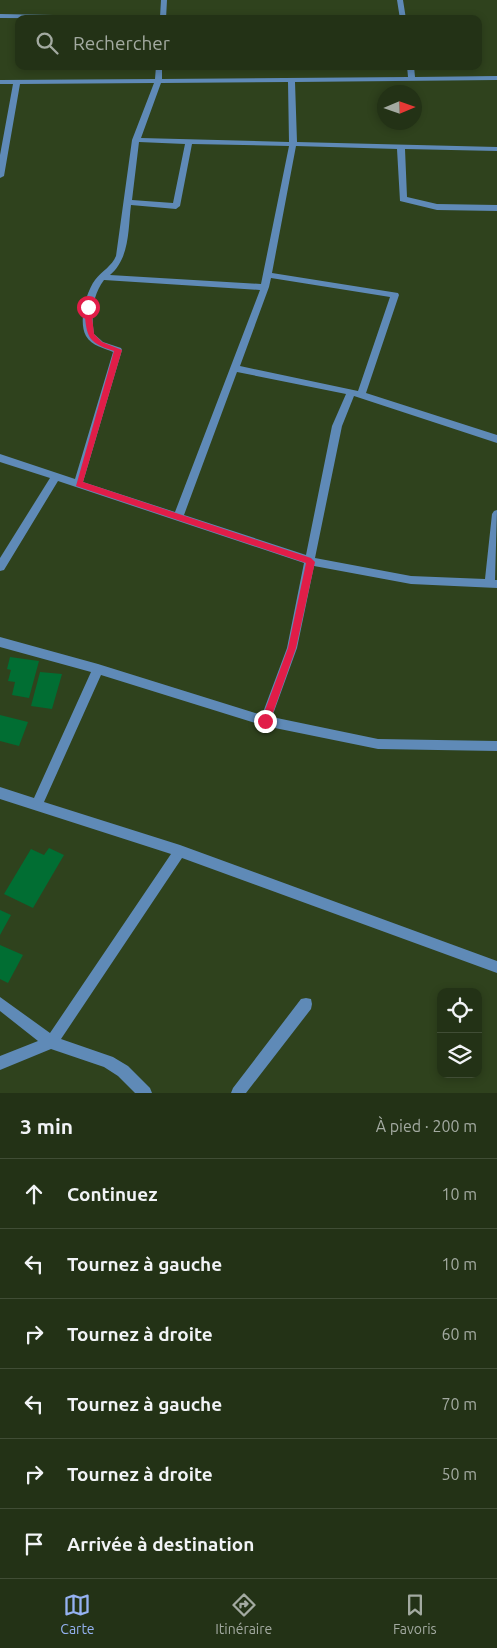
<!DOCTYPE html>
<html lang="fr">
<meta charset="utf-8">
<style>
:root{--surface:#233216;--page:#2f3e23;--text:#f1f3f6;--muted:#a3aaa1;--line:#404d35;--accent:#95b2f1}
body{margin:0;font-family:Ubuntu,sans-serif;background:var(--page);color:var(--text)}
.controls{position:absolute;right:15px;bottom:15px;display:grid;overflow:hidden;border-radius:10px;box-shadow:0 2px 8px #0003}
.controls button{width:45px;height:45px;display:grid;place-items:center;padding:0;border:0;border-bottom:1px solid var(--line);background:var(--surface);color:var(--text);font:25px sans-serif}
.compass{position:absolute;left:377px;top:85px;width:45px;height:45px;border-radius:50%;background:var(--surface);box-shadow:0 2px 8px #0003;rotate:88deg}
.stop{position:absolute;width:15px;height:15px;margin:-11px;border:4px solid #e11d48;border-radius:50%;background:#fff}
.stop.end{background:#e11d48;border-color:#fff;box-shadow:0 1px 5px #0008}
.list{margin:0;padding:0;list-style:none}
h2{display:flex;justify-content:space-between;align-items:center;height:65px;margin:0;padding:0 20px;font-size:21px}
h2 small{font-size:16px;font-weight:400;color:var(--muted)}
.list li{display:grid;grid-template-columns:32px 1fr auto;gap:15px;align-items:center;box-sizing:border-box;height:70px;padding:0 20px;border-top:1px solid var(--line)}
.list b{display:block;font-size:19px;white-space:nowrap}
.list em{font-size:16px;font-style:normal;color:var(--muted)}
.icon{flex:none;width:28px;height:28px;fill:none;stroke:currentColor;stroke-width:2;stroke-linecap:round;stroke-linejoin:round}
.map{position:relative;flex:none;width:497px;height:1093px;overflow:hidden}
.search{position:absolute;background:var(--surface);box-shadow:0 2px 8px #0003;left:15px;right:15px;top:15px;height:55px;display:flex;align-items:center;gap:12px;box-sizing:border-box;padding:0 18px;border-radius:10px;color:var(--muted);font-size:19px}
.sheet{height:485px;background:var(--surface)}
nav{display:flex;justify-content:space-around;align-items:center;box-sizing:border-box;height:70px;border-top:1px solid var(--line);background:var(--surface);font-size:14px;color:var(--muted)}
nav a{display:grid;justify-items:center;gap:2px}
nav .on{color:var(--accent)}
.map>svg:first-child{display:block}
.building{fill:#016e33}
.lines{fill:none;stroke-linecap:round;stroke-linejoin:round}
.minor{fill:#5f8ab7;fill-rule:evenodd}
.route{fill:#e11d48}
</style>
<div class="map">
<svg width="497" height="1093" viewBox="0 0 497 1093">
<rect width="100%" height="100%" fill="#2f421d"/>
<!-- building -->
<path class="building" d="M10 657 39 661 29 698 12 695 15 682 8 681 11 670 7 669Z
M40 672 62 674 52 709 31 706Z
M0 715 28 722 19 746 0 741Z
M49 848 64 855 33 908 4 894 31 849 44 855Z
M0 910 11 915 0 935Z
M0 945 23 955 8 983 0 979Z"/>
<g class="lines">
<!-- minor -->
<path class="minor" d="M161 0H167L166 19 0 18V14L160 17Z
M397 0H403L406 19H400Z
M156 66H162V79L408 77 407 66H414L415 77 497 76V80L295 82 297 142 497 147V151L405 149 407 197 437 204 497 205V211L437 210 400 201 397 149 296 146 272 273 398 293 399 295 366 393 497 435V443L354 396 342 426 315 558 411 576 485 579 492 514 494 511 497 510 495 580H497V588L411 584 314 566 297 648 272 717 378 739 497 741V751L378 749 265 726 101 675 44 802 180 845 497 961V973L182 858 61 1039 113 1057 128 1066 150 1088 152 1093H135L118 1076 104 1067 51 1049 0 1070V1056L38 1041 0 1011V997L50 1033 171 854 0 799V787L34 798 91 672 0 647V637L98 664 262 715 287 648 304 563 58 481 4 570 0 571V558L50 478 0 462V454L75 479 113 352C104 348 92 346 86 336 78 322 86 292 95 280 102 271 112 266 116 256L132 140 154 83 20 84 4 176 0 178V155L13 84H0V80L155 79ZM288 82 289 142 141 138 161 83ZM139 142 185 144 173 203 132 200ZM192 144 289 146 261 284 110 275C130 258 128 229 131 205L176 209 180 206ZM271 278 390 297 358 391 240 366 269 287ZM104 280 260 290 175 512 83 482 122 350 121 348 103 342 94 334C91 315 92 296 104 280ZM237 372 346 394 332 426 306 555 184 515Z
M306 998 311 999 312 1004 311 1009 246 1093H231L233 1088 301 999Z"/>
</g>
<!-- route -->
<path class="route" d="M88 305 91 307 94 334 102 342 122 350 83 482 311 558 315 562 296 648 269 724 265 725 261 721 288 648 306 563 76 486 114 351C85 342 87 335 84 307Z"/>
</svg>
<div class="controls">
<button><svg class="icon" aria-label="locate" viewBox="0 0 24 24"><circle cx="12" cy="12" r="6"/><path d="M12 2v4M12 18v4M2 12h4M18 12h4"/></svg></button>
<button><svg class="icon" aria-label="layers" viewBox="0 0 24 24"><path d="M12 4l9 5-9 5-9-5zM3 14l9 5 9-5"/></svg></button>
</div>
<svg class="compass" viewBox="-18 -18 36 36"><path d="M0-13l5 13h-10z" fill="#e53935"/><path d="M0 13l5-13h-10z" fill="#a3aaa1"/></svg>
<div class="stop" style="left:88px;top:307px"></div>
<div class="stop end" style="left:265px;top:721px"></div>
<div class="search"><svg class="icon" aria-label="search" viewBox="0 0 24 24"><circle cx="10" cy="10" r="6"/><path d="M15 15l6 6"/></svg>Rechercher</div>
</div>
<section class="sheet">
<h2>3 min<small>À pied · 200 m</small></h2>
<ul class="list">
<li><svg class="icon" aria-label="ahead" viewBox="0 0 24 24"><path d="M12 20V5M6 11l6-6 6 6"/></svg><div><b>Continuez</b></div><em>10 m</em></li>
<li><svg class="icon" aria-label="left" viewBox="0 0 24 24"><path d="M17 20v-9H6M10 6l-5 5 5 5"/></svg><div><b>Tournez à gauche</b></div><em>10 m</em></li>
<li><svg class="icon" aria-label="right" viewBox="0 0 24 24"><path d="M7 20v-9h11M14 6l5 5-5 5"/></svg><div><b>Tournez à droite</b></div><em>60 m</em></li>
<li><svg class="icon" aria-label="left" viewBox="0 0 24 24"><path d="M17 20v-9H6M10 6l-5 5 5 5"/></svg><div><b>Tournez à gauche</b></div><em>70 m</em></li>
<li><svg class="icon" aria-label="right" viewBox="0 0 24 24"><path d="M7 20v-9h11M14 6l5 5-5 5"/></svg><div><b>Tournez à droite</b></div><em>50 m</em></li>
<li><svg class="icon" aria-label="arrive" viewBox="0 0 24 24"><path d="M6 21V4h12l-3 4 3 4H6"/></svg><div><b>Arrivée à destination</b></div></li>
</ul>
</section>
<nav>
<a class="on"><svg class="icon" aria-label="map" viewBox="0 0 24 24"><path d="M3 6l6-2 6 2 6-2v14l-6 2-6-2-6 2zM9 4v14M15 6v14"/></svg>Carte</a>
<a><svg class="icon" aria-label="directions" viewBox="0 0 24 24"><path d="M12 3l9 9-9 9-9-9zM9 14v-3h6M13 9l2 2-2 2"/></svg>Itinéraire</a>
<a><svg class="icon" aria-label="saved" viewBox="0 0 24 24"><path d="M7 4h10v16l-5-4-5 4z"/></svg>Favoris</a>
</nav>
